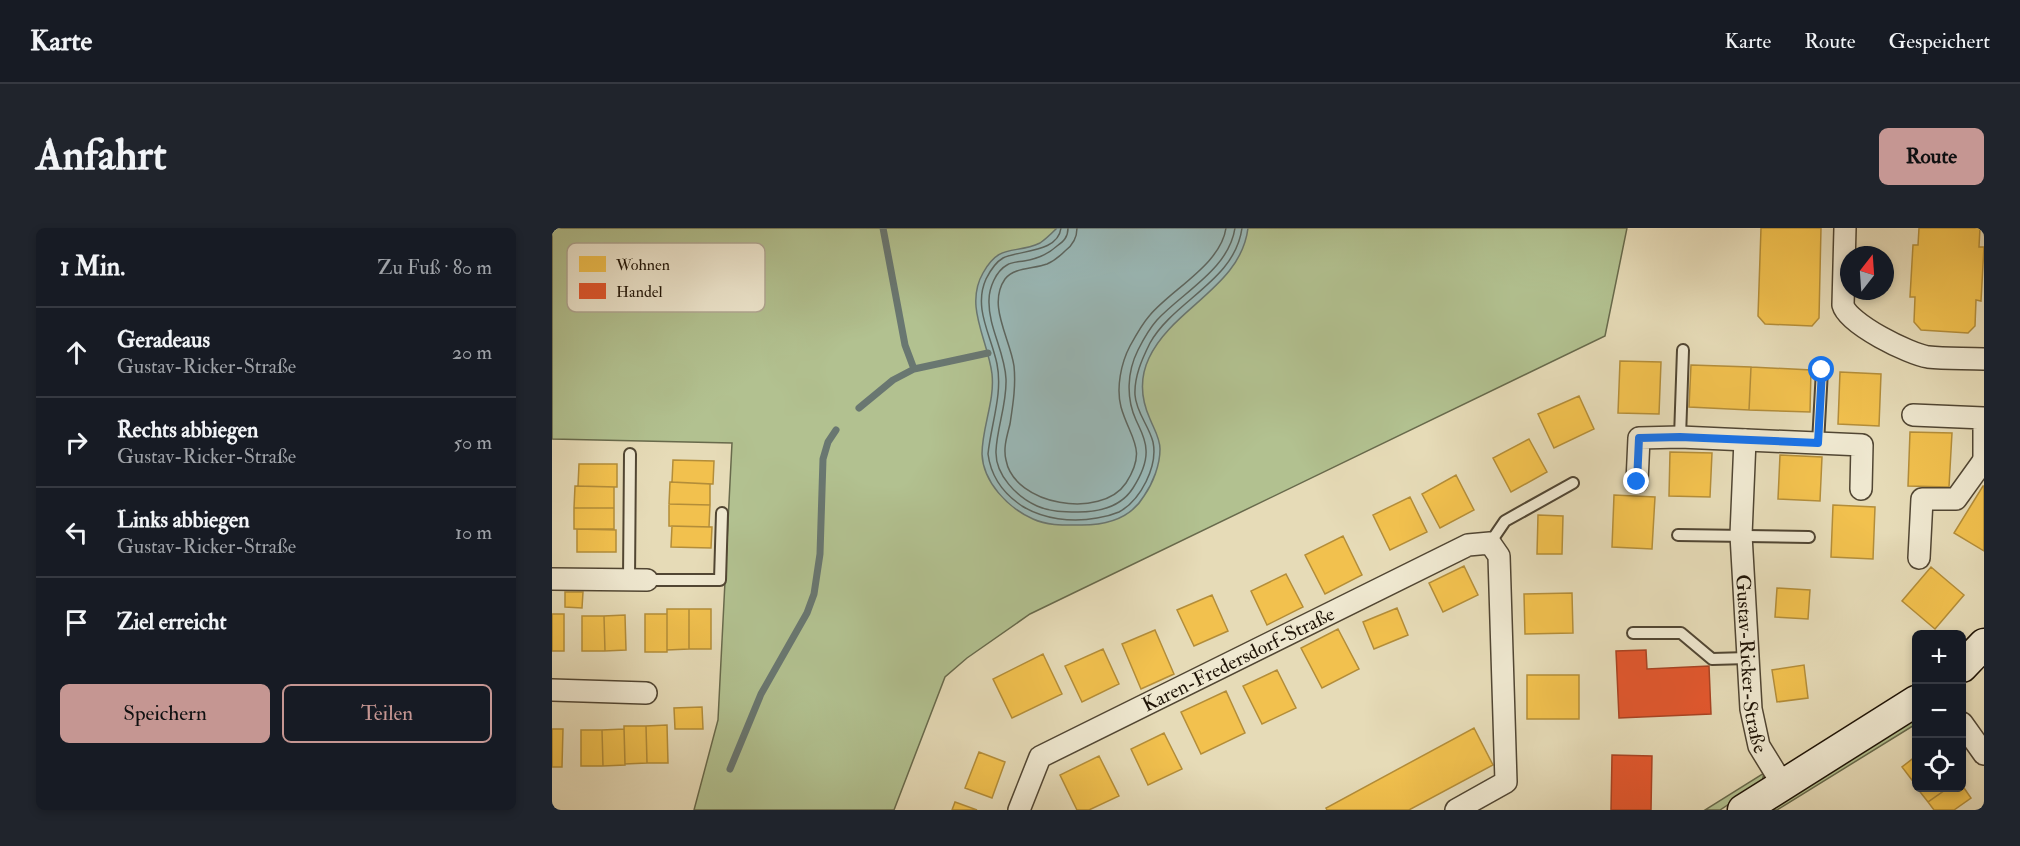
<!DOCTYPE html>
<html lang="de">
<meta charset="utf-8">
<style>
:root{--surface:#171b24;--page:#20242c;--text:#f1f3f6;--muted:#9ea1a6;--line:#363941;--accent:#c59692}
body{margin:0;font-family:"IM FELL Double Pica",serif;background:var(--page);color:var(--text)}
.controls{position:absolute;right:18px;bottom:18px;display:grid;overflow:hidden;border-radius:9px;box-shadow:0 3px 9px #0003}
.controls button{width:54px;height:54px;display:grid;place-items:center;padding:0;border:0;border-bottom:2px solid var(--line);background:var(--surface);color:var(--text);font:30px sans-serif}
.compass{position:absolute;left:1288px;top:18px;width:54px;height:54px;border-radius:50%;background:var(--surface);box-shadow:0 3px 9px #0003;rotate:17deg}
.stop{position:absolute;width:18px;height:18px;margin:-14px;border:4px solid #1a73e8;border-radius:50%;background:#fff}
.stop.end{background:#1a73e8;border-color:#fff;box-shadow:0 2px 6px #0008}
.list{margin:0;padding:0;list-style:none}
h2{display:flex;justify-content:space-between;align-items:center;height:78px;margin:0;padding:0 24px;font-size:26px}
h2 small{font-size:20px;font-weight:400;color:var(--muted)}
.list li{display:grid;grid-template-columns:39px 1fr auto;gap:18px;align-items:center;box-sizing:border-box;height:90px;padding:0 24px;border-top:2px solid var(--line)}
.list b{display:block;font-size:22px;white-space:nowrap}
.list p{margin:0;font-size:20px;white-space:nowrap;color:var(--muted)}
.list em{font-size:20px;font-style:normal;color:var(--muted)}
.actions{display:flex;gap:12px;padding:18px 24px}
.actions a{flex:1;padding:14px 0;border:2px solid var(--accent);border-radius:9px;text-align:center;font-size:21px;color:var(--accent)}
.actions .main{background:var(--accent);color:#111}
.icon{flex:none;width:33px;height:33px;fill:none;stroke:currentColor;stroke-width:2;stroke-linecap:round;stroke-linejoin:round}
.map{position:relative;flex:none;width:1432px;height:582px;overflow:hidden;border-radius:9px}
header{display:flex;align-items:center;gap:36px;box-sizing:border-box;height:84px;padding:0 30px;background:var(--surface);border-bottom:2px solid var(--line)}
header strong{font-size:28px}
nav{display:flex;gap:33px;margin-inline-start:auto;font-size:21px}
.intro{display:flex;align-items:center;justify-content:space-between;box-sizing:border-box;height:144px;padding:0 36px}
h1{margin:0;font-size:42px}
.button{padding:15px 27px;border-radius:9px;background:var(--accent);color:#111;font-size:21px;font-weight:700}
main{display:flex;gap:36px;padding:0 36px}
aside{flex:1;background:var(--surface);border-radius:9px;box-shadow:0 3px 9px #0003}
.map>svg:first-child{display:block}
.green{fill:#b2c190;stroke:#686a4c;stroke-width:1.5}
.water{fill:#9ab9b8;stroke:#697771;stroke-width:1.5}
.homes{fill:#f2c14e;stroke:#b38d39;stroke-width:1.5}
.shops{fill:#e4572e;stroke:#a94322;stroke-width:1.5}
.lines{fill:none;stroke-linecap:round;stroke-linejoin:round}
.shore{stroke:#5c6660;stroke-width:1.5}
.stream{stroke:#697771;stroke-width:7}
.lane-casing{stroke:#514633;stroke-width:14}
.street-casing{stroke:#514633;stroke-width:24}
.secondary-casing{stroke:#1f1407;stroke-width:33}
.lane{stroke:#efe8d0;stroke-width:10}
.street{stroke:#efe8d0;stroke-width:21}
.secondary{stroke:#efe8d0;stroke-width:30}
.route{stroke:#1a73e8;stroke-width:8}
.labels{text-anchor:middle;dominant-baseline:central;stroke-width:6;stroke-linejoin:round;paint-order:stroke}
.street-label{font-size:20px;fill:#1f1407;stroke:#efe8d0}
.key{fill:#efe8d0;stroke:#b1a894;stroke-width:1.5}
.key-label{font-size:16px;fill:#1f1407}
</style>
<header>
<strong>Karte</strong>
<nav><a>Karte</a><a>Route</a><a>Gespeichert</a></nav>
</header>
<div class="intro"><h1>Anfahrt</h1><a class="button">Route</a></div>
<main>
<aside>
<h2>1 Min.<small>Zu Fuß · 80 m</small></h2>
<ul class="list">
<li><svg class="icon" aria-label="ahead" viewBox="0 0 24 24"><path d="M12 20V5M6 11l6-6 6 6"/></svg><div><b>Geradeaus</b><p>Gustav-Ricker-Straße</p></div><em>20 m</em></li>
<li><svg class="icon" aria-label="right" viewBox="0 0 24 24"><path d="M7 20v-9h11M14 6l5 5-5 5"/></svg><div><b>Rechts abbiegen</b><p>Gustav-Ricker-Straße</p></div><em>50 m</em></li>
<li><svg class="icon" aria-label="left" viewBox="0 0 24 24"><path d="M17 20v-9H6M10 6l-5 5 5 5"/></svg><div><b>Links abbiegen</b><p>Gustav-Ricker-Straße</p></div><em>10 m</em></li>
<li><svg class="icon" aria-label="arrive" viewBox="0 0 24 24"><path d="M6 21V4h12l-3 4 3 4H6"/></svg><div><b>Ziel erreicht</b></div></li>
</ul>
<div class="actions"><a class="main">Speichern</a><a>Teilen</a></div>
</aside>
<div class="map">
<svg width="1432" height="582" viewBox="0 0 1432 582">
<rect width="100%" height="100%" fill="#e6dbb7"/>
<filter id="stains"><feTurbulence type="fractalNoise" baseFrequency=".00333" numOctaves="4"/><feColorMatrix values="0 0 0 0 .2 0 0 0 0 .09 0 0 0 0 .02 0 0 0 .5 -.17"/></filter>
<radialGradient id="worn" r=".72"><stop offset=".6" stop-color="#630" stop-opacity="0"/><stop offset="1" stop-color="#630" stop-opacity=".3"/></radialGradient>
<!-- green -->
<path class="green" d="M0 0H1075L1053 108 478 386 415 430 393 449 342 582H142L166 492 180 215 0 211Z
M1364 488V496L1225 582H1215Z
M1212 545 1210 554 1168 582H1153Z"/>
<!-- water -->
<path class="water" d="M505 0H696C689 59 620 80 597 130 587 151 589 171 598 191 602 201 608 210 608 221 608 237 601 255 592 268 579 290 554 297 530 297 514 297 496 298 481 291 456 280 431 254 430 226 430 199 443 173 440 146 436 112 412 78 431 45 448 14 463 27 488 15 494 11 500 5 505 0Z"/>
<!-- homes -->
<path class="homes" d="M1209 0H1269L1267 90 1260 98 1213 96 1206 88Z
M1367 0H1428L1427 19H1432L1429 73 1424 72 1423 98 1416 105 1369 102 1362 94 1363 69H1358L1361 17H1366Z
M1068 133 1109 134 1107 186 1066 185Z
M1139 137 1199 139 1197 182 1137 179Z
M1199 139 1259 142 1258 184 1197 182Z
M1288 144 1329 146 1327 198 1286 196Z
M1027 168 1042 201 1002 220 986 186Z
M1358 204 1400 205 1397 259 1356 258Z
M977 211 995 244 959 264 941 230Z
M1118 224 1160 225 1158 269 1117 268Z
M1228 227 1270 229 1268 273 1226 271Z
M121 232 162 233 161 256 120 254Z
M27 236H65V259L26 258Z
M904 247 922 282 888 300 870 266Z
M118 254 158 256V277L117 276Z
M23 258 62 259V280H22Z
M1431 258H1432V323L1402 305Z
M1062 267 1103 269 1100 321 1060 319Z
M858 269 875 304 838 322 821 287Z
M117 276 158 277 157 299 117 298Z
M1281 277 1323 279 1321 331 1279 329Z
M22 280H62V301H22Z
M986 287 1011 288 1010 326H985Z
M120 298 160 299 159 320 119 319Z
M25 301 64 302V324H25Z
M791 308 810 347 773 366 753 327Z
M912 338 926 367 891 384 877 355Z
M1379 339 1412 367 1383 401 1350 373Z
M734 346 751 379 715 397 699 363Z
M1225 360 1258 362 1256 391 1223 389Z
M13 364H31L30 380 13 379Z
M1020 365 1021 405 973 406 972 366Z
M660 367 676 403 642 418 625 382Z
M845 380 856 407 822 421 811 394Z
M115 381H137V421L115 422Z
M137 381H159V421H137Z
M0 386H12V423H0Z
M93 386H115V424H93Z
M73 387 74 422 53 423 52 388Z
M30 388H52L53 423H30Z
M786 401 807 441 770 460 749 420Z
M603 402 622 446 589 461 570 416Z
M551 421 567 456 530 474 513 438Z
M491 426 510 466 460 490 441 451Z
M1252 437 1256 470 1225 474 1220 442Z
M725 442 744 480 710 496 691 458Z
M975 447H1027V491H975Z
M674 463 693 505 649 526 629 484Z
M150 479 151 501H123L122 480Z
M115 497 116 535H95L94 498Z
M72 498H94L95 535 73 536Z
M922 500 941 537 857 582H775L774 580Z
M0 501H11L10 539H0Z
M72 501 73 537 51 538 50 502Z
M29 502H50L51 538H29Z
M612 505 630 541 596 557 579 521Z
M427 524 453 534 440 570 413 560Z
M547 528 567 568 537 582H525L508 547Z
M1364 528V555L1363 556 1350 539Z
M1410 557 1419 570 1402 582H1382L1376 574 1396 560H1410Z
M1365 560H1396L1376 574Z
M403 574 425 582H400Z"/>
<!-- shops -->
<path class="shops" d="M1094 422 1095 441 1157 438 1159 486 1067 490 1064 423Z
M1060 527 1100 528 1099 582H1059Z"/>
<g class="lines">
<!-- shore -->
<path class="shore" d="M509 0C506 25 467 22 451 30 444 34 438 43 434 51 421 80 439 107 445 136 451 166 439 196 436 226 439 249 452 266 470 278 491 291 520 295 545 290 552 289 560 287 567 284 589 272 606 238 601 214 597 198 584 184 583 167 582 149 590 131 598 115 622 72 683 53 690 0
M516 0C516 9 512 13 505 18 495 27 485 31 472 33 466 34 460 34 455 37 444 43 437 60 437 72 436 99 453 124 454 151 455 176 445 199 444 223 443 247 465 269 485 278 498 284 513 284 526 284 547 284 569 279 581 260 588 249 595 235 594 222 594 211 588 201 584 192 574 170 575 144 586 122 591 112 597 101 605 92 631 64 677 41 683 0
M525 0C525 10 521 17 513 23 508 28 502 33 495 36 482 41 462 39 453 51 435 77 458 110 462 138 464 158 461 176 458 196 455 208 451 220 454 232 462 277 549 292 574 255 596 221 578 211 569 179 564 160 569 135 578 118 584 107 590 96 598 87 620 61 669 36 674 0"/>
<!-- stream -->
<path class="stream" d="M331 0 353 117 362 141
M307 180 341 152 362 141 436 125
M178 541 209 466 255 385 262 366 268 326 271 231 276 214 284 202"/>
<defs>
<path id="lane" d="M1128 209 1131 122
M1266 215 1270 142
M1126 307 1257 309
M938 315 953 293 1021 255
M77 352 78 226
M95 352H168L170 285
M1081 405H1129L1160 431 1196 430"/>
<g id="street">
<path d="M1293 0 1291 77C1296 96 1357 126 1376 129 1394 131 1414 130 1432 131"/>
<path d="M1361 187 1432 190V232"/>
<path id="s1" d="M1193 212 1189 307 1199 481 1207 518 1231 557"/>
<path d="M1085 254 1087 210 1128 209 1310 217 1309 261"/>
<path d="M1367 330 1370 271H1404L1432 232"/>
<path d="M0 351 95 352"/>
<path d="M0 462 94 465"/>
<path d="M1410 495 1432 526"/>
<path id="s2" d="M467 582 488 529 916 317 938 315 947 328 954 554 904 582"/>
</g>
<path id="secondary" d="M1410 439 1432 416
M1191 582 1364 473"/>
</defs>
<!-- lane casing -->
<use href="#lane" class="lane-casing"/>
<!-- street casing -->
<use href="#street" class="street-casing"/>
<!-- secondary casing -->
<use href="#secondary" class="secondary-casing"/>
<!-- lane -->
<use href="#lane" class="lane"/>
<!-- street -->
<use href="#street" class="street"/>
<!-- secondary -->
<use href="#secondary" class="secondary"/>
</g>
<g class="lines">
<!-- route -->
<path class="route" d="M1085 254 1087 210 1128 209 1266 215 1270 142"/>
</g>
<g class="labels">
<!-- street labels -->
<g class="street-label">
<text stroke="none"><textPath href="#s2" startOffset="278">Karen-Fredersdorf-Straße</textPath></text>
<text stroke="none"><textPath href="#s1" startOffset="224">Gustav-Ricker-Straße</textPath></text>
</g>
</g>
<!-- legend -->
<rect x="15" y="15" width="198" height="69" rx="9" class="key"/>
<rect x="27" y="28" width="27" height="16" fill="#f2c14e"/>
<rect x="27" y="55" width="27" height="16" fill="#e4572e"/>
<g class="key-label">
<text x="64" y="42">Wohnen</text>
<text x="64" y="69">Handel</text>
</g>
<rect width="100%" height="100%" filter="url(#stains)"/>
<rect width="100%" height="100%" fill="url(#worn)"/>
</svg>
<div class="controls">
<button>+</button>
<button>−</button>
<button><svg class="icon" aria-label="locate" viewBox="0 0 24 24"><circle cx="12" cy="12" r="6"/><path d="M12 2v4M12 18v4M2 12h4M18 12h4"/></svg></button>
</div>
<svg class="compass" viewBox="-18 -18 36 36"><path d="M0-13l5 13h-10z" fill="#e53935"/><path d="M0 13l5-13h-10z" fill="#9ea1a6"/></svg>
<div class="stop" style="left:1270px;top:142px"></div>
<div class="stop end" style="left:1085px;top:254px"></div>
</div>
</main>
